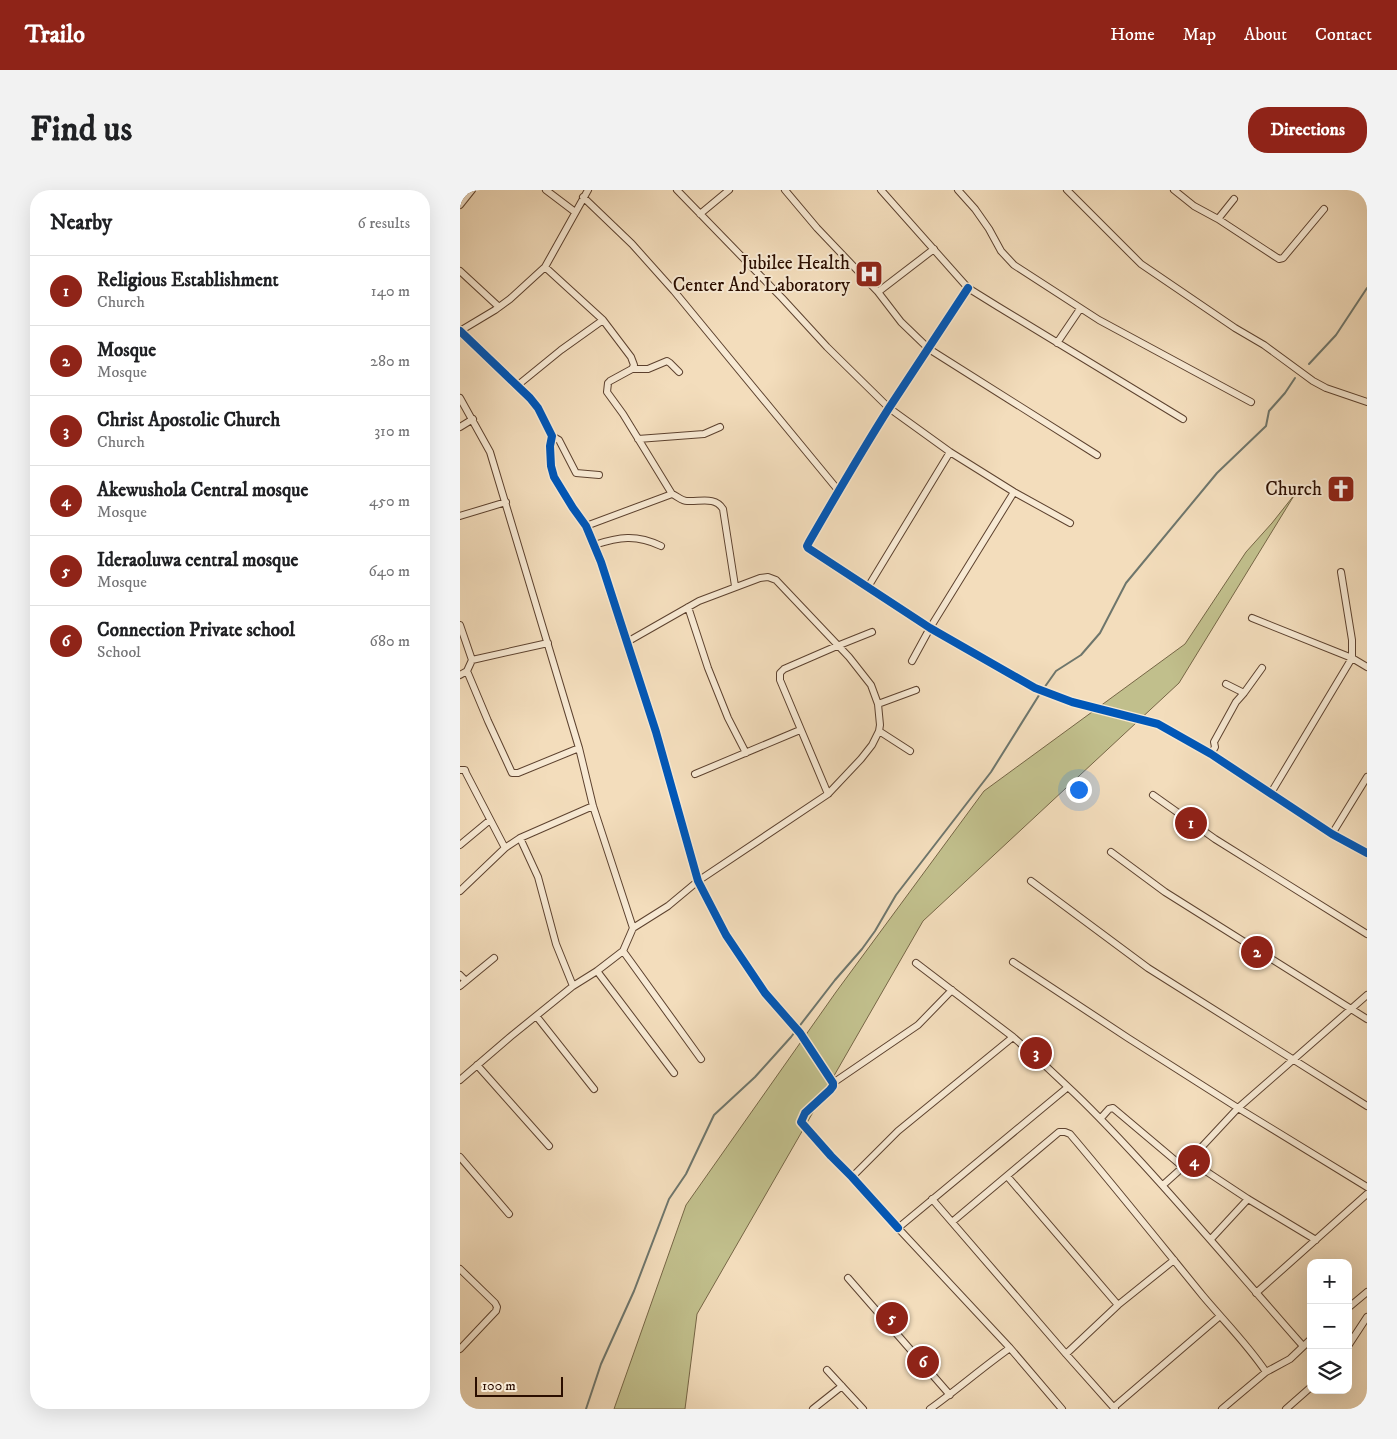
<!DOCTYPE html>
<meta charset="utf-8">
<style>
:root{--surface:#fff;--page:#f2f2f2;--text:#202124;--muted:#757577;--line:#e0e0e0;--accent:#8f2418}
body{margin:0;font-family:"IM FELL DW Pica",serif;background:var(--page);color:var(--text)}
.controls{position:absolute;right:15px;bottom:15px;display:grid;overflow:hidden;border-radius:10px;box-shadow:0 5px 20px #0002}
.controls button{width:45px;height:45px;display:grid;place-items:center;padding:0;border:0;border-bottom:1px solid var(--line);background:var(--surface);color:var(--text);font:25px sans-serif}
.scale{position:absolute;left:15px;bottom:12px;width:88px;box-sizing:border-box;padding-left:5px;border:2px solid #2b0e00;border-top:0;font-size:14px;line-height:18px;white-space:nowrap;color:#2b0e00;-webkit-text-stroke:4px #f7e9d3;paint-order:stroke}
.you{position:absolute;left:618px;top:599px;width:18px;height:18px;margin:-12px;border:4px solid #fff;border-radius:50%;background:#1a73e8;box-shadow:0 0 0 8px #1a73e833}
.badge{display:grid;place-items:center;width:32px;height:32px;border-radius:50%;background:var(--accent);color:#fff;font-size:16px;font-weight:700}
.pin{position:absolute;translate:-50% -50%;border:2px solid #fff;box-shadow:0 1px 5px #0006}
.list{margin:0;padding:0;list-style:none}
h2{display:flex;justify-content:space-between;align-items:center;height:65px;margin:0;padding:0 20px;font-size:21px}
h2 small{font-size:16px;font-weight:400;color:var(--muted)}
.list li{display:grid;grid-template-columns:32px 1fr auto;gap:15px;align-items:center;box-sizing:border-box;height:70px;padding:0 20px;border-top:1px solid var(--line)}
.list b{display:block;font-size:19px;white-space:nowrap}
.list p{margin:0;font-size:16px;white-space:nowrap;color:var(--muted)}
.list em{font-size:16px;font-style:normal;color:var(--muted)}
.icon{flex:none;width:28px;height:28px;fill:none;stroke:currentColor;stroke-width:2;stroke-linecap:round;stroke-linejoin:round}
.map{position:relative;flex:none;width:907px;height:1219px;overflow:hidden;border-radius:20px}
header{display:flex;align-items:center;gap:30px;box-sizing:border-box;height:70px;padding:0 25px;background:var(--accent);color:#fff}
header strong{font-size:24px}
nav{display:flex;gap:28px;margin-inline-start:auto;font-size:18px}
.intro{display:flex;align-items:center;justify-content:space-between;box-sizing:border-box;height:120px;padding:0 30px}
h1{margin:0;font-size:35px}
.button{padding:12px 22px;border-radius:20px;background:var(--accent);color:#fff;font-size:18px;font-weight:700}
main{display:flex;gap:30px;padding:0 30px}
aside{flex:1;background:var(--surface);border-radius:20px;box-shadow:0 5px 20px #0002}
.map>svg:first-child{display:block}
.green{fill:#c1bf8c;stroke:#766646}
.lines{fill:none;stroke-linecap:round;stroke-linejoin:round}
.stream{stroke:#6e766c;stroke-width:2}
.minor-casing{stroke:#5d422f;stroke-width:8}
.minor{stroke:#f7e9d3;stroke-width:6}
.cycleway-casing{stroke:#f7e9d3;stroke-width:11}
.cycleway{stroke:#0057b8;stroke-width:8}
.labels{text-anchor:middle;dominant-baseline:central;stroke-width:4;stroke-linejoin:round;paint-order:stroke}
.poi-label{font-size:19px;fill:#2b0e00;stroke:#f7e9d3;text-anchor:end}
</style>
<header>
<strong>Trailo</strong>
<nav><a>Home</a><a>Map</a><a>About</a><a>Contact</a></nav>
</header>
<div class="intro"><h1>Find us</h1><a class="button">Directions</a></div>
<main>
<aside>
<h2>Nearby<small>6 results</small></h2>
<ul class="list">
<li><span class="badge">1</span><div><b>Religious Establishment</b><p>Church</p></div><em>140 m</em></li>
<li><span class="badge">2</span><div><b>Mosque</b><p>Mosque</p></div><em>280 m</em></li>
<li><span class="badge">3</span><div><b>Christ Apostolic Church</b><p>Church</p></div><em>310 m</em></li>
<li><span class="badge">4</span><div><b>Akewushola Central mosque</b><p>Mosque</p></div><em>450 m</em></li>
<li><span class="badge">5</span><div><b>Ideraoluwa central mosque</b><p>Mosque</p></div><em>640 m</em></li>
<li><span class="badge">6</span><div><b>Connection Private school</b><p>School</p></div><em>680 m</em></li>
</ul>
</aside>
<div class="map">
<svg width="907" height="1219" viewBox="0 0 907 1219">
<rect width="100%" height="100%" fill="#f3ddbc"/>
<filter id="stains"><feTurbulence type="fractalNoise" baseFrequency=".004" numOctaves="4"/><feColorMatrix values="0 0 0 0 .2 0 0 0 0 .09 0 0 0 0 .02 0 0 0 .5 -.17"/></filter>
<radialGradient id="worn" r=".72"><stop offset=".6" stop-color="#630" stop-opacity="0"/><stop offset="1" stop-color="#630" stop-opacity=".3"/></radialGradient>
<!-- green -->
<path class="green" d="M835 304 719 493 463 731 237 1124 225 1219H154L226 1015 376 802 524 601 725 454 786 362 812 333Z"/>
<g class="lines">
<!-- stream -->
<path class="stream" d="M849 174 876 145 907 98
M584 498 596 481 621 465 640 443 666 393 757 283 806 236 809 221 825 203 835 188
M126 1219 141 1174 174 1101 209 1009 226 984 254 925 295 887 331 847 375 790 402 759 415 741 436 705 531 582 581 502"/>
<defs>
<path id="minor" d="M86 0 115 22
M217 0 322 108 367 157 429 218 490 262 554 302 610 333
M325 0 357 38 418 102 441 132 469 159 637 265
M421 0 508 98 537 116 723 229
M498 0 515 19 529 39 541 61 554 75 639 130 791 212
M607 0 681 74 775 138 804 155 853 191 866 198 907 212
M714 0 734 16 758 29 819 69 823 68 864 19
M123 7 172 54 214 101 378 300
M0 15 12 0
M240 24 269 0
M758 29 774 9
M85 77 143 130 171 167 174 175 172 179 150 191 148 193 147 202 163 224 212 304
M0 81 39 117
M508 98C482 138 455 178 429 218 401 262 375 307 349 352L347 356 348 358 470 438 575 498 612 512 698 534 751 564 872 644 907 663
M418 102 474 59
M0 141 70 208 78 218 92 246 90 256 91 276 94 287 113 318 126 336 141 372 196 542 238 691 266 745 305 803 340 843 373 893V896L370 900 345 923 341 932 371 966 392 987 438 1038
M0 141 35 120 50 109 85 77 128 0
M597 153 620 119
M172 179H188L207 171 210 173 219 182
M58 195 101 160 143 130
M0 208 30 262 119 558 133 616 173 738
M0 237 13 229
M92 246 99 250 116 283 139 285
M178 249 244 244 260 237
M0 326 46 312
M126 336 212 304C217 306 222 311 227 311 240 312 255 306 263 319L275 396
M134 355C159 347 176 344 201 356
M408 397 490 262
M228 417 248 478 268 528 286 563
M792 428 892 468 907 477
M0 435 12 470 7 481 0 485
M12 470 88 453
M452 471 470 438 554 302
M7 481 28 531 52 583H58L119 558
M766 494 784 503
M418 514 456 500
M419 541 450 561
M751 564 755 557 754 552 776 512 784 503 802 478
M0 580H5L6 583 45 658
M235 584 340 540
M811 603 892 468V450L881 382
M368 604 320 490V483L324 479 377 456 412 442
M693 605 755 649 907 744
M872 644 907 587
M60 648 78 687 96 754 113 796
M0 655 30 630
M651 662 705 702 907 829
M571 691 688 778 907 916
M0 701 45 658 60 648 133 616
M163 761 241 869
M553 772 668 848 778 918 907 997
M456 773 553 847 575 866 608 897
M137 781 214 883
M0 785 6 791
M0 796 34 768
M77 827 134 899
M17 875 89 956
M0 890 50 847 113 796 137 781 163 761 173 738 208 716 238 691 368 604 401 569 412 555 419 541 420 535 418 514 411 495 389 467 316 390 308 387 300 388 239 411 167 452
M373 893 458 835 492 800
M641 928 649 919 653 918 723 977
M0 967 49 1024
M729 970 788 1009 856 1050
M547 986 658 1115
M392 987 438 941 553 847
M703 995 723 977 778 918 907 805
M472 1009 606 1164 655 1219
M492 1032 599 942H605L610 944C655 997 699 1052 743 1106 764 1131 788 1155 806 1182
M751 1049 788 1009
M0 1079 35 1113 37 1117 36 1121 0 1159
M388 1088 490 1205
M796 1103 907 1004
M888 1118 907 1102
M888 1156 907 1127
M606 1164 658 1115 714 1070
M367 1180 403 1219
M654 1217 760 1126
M353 1219 382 1196
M470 1219C498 1199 523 1177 550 1158
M602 1219 550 1158 438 1038 608 897C634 921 658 947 682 973 737 1033 789 1095 843 1156
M762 1219 806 1182 830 1169 851 1149
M826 1219 851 1197"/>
</defs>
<!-- minor casing -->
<use href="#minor" class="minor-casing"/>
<!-- minor -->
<use href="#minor" class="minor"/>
<defs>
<path id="cycleway" d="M508 98C482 138 455 178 429 218 401 262 375 307 349 352L347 356 348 358 470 438 575 498 612 512 698 534 751 564 872 644 907 663
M0 141 70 208 78 218 92 246 90 256 91 276 94 287 113 318 126 336 141 372 196 542 238 691 266 745 305 803 340 843 373 893V896L370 900 345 923 341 932 371 966 392 987 438 1038"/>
</defs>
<!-- cycleway casing -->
<use href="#cycleway" class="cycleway-casing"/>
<!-- cycleway -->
<use href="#cycleway" class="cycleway"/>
</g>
<!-- icons -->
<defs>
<symbol id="hospital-square" viewBox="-11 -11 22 22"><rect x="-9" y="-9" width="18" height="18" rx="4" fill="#8f2418" stroke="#f7e9d3"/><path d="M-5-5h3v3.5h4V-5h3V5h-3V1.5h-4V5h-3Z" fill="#fff"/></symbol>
<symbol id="church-square" viewBox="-11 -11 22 22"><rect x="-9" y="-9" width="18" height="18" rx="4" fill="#8f2418" stroke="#f7e9d3"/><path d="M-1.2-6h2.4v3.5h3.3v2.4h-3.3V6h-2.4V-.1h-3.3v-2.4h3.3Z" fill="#fff"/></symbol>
</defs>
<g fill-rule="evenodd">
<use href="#hospital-square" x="393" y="68" width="32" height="32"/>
<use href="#church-square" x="865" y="283" width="32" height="32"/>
</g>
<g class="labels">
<!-- poi labels -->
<g class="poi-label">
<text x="390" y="73">Jubilee Health<tspan x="390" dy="22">Center And Laboratory</tspan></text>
<text x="862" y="299">Church</text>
</g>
</g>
<rect width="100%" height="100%" filter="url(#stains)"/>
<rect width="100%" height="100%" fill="url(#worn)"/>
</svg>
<div class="controls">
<button>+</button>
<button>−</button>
<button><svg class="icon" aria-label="layers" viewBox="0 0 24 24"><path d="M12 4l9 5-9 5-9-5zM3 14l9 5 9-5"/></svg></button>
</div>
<div class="scale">100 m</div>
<div class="you"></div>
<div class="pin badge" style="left:731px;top:633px">1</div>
<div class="pin badge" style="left:797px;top:762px">2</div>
<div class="pin badge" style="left:576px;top:863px">3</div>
<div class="pin badge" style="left:734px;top:971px">4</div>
<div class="pin badge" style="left:432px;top:1128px">5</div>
<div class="pin badge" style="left:463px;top:1172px">6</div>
</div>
</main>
